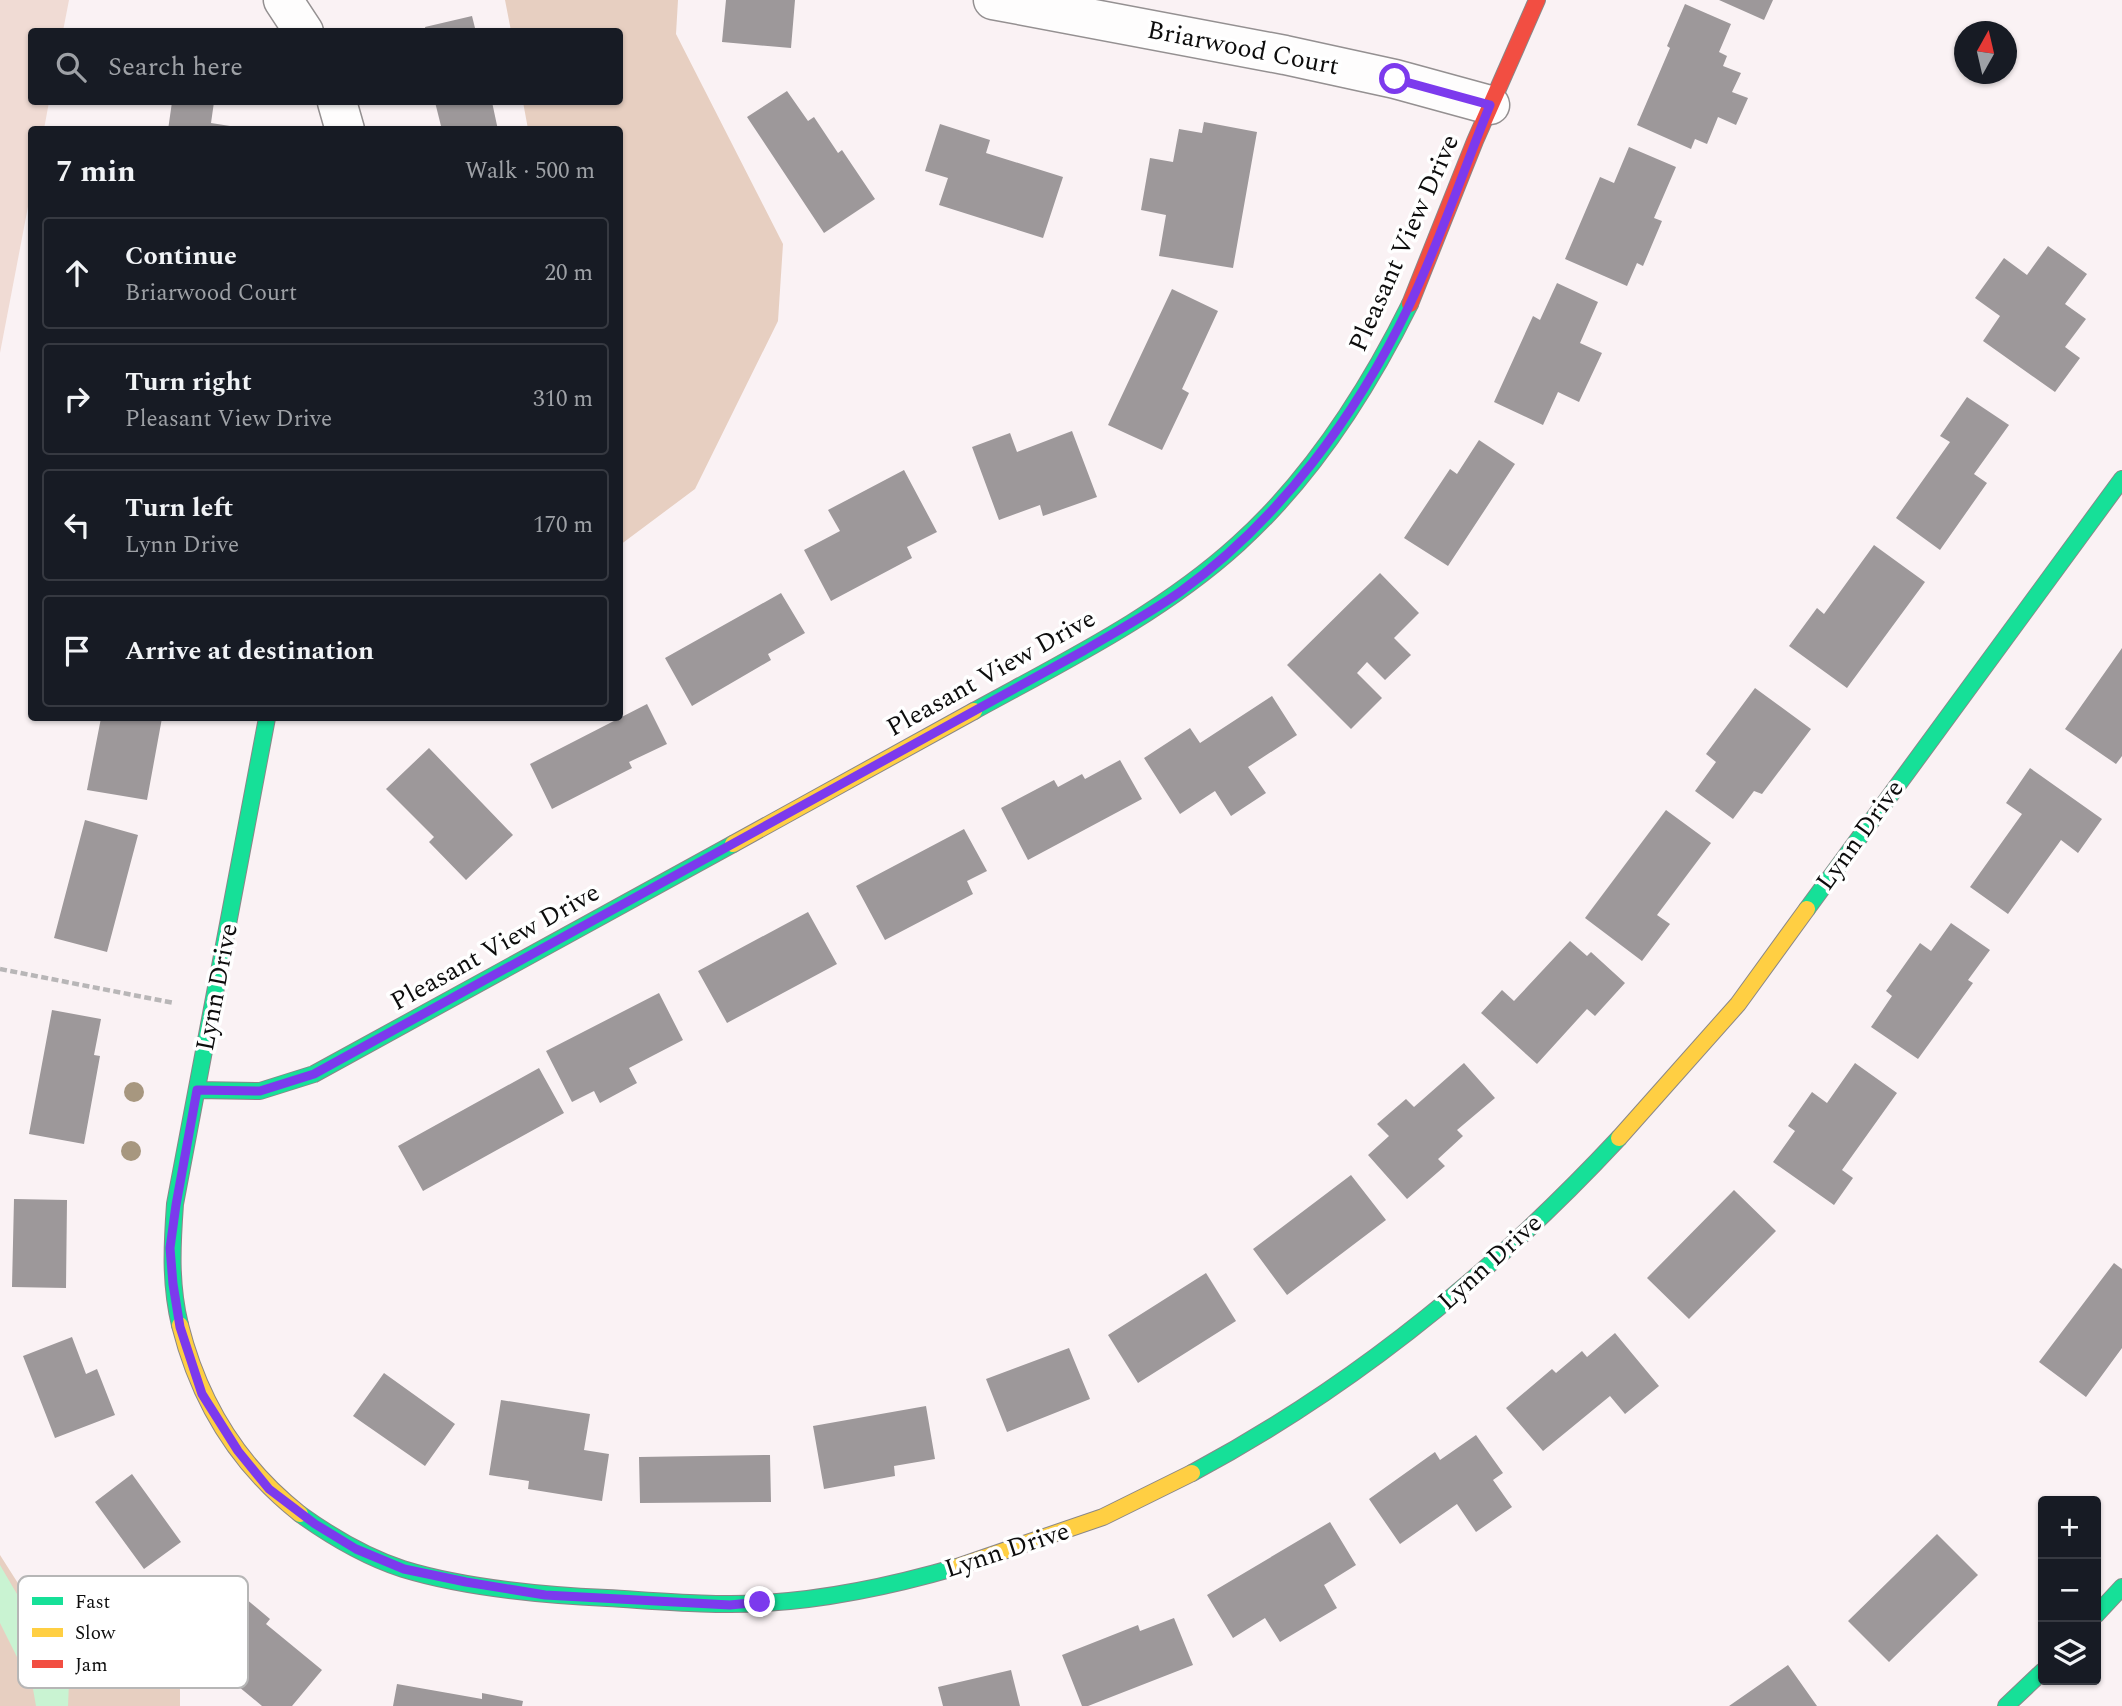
<!DOCTYPE html>
<meta charset="utf-8">
<style>
:root{--surface:#171b24;--page:#242831;--text:#f1f3f6;--muted:#9ea1a6;--line:#363941}
body{margin:0;font-family:Spectral,serif;background:var(--page);color:var(--text)}
.controls{position:absolute;right:21px;bottom:21px;display:grid;overflow:hidden;border-radius:7px;box-shadow:0 2px 5px #0004}
.controls button{width:63px;height:63px;display:grid;place-items:center;padding:0;border:0;border-bottom:2px solid var(--line);background:var(--surface);color:var(--text);font:35px sans-serif}
.compass{position:absolute;left:1954px;top:21px;width:63px;height:63px;border-radius:50%;background:var(--surface);box-shadow:0 2px 5px #0004;rotate:8deg}
.stop{position:absolute;width:21px;height:21px;margin:-16px;border:5px solid #7c3aed;border-radius:50%;background:#fff}
.stop.end{background:#7c3aed;border-color:#fff;box-shadow:0 2px 7px #0008}
.list{margin:0;padding:0;list-style:none}
h2{display:flex;justify-content:space-between;align-items:center;height:91px;margin:0;padding:0 28px;font-size:30px}
h2 small{font-size:23px;font-weight:400;color:var(--muted)}
.list li{display:grid;grid-template-columns:46px 1fr auto;gap:21px;align-items:center;box-sizing:border-box;height:112px;margin:0 14px 14px;padding:0 14px;border:2px solid var(--line);border-radius:7px}
.list b{display:block;font-size:26px;white-space:nowrap}
.list p{margin:0;font-size:23px;white-space:nowrap;color:var(--muted)}
.list em{font-size:23px;font-style:normal;color:var(--muted)}
.icon{flex:none;width:38px;height:38px;fill:none;stroke:currentColor;stroke-width:2;stroke-linecap:round;stroke-linejoin:round}
.map{position:relative;flex:none;width:2122px;height:1706px;overflow:hidden}
.search{position:absolute;background:var(--surface);box-shadow:0 2px 5px #0004;left:28px;top:28px;width:595px;height:77px;display:flex;align-items:center;gap:18px;box-sizing:border-box;padding:0 24px;border-radius:7px;color:var(--muted);font-size:26px}
.panel{position:absolute;background:var(--surface);box-shadow:0 2px 5px #0004;left:28px;top:126px;width:595px;height:595px;border-radius:7px}
.map>svg:first-child{display:block}
.green{fill:#f0dbd4}
.forest{fill:#e7cfc1}
.water{fill:#c9f3d2}
.building{fill:#9d989a}
.lines{fill:none;stroke-linecap:round;stroke-linejoin:round}
.street-casing{stroke:#949091;stroke-width:41}
.fast-casing{stroke:#8a8788;stroke-width:18}
.slow-casing{stroke:#8a8788;stroke-width:18}
.jam-casing{stroke:#8a8788;stroke-width:18}
.path{stroke:#b8b6b7;stroke-width:4.5;stroke-dasharray:7 3.5;stroke-linecap:butt}
.street{stroke:#fefdfd;stroke-width:38}
.fast{stroke:#16e098;stroke-width:16}
.slow{stroke:#ffcf43;stroke-width:16}
.jam{stroke:#f24e42;stroke-width:16}
.tree{fill:#a7977f}
.route{stroke:#7c3aed;stroke-width:9}
.labels{text-anchor:middle;dominant-baseline:central;stroke-width:7;stroke-linejoin:round;paint-order:stroke}
.street-label{font-size:26px;fill:#0d0d0d;stroke:#fff}
.key{fill:#fff;stroke:#b6b6b6;stroke-width:2}
.key-label{font-size:19px;fill:#0d0d0d}
</style>
<div class="map">
<svg width="2122" height="1706" viewBox="0 0 2122 1706">
<rect width="100%" height="100%" fill="#faf2f4"/>
<!-- green -->
<path class="green" d="M0 0H69L63 31 32 32V102H49L44 129 32 130 31 191 0 353Z"/>
<!-- forest -->
<path class="forest" d="M505 0H678L676 34 783 244 778 321 695 489 620 545V130L528 129 523 102H620V32L511 31Z
M0 1555 42 1621 180 1685V1706H0Z"/>
<!-- water -->
<path class="water" d="M0 1565 69 1683 68 1706H36L33 1689 0 1623Z"/>
<!-- building -->
<path class="building" d="M726 0H795L791 48 722 42Z
M1719 0H1773L1764 20Z
M1685 4 1731 24 1719 52 1727 56 1723 66 1741 73 1732 92 1748 98 1736 125 1718 117 1707 144 1695 139 1691 149 1637 125 1670 48 1667 46Z
M472 16 476 32H426L425 27Z
M787 91 808 121 814 117 838 153 842 150 875 199 824 233 747 117Z
M172 102H214L211 123 230 126 229 130H168Z
M435 102H492L498 130H442Z
M1204 122 1257 132 1233 268 1159 256 1166 215 1141 210 1150 158 1173 162 1179 129 1202 133Z
M940 124 990 140 986 153 1063 177 1043 238 939 205 948 178 925 171Z
M1629 147 1676 167 1654 218 1662 221 1643 266 1637 263 1627 286 1565 259 1600 177 1614 183Z
M2048 246 2087 274 2065 304 2086 319 2065 347 2080 358 2055 392 1983 341 2000 316 1975 298 2004 258 2027 275Z
M1557 283 1598 302 1580 343 1602 353 1579 402 1558 392 1543 425 1494 402 1533 316 1540 320Z
M1172 289 1218 311 1182 389 1189 393 1162 450 1108 425Z
M1967 397 2009 425 1974 474 1987 483 1940 550 1896 518 1950 442 1940 436Z
M1072 431 1097 497 1043 516 1040 505 999 520 972 447 1010 433 1017 452Z
M1479 440 1515 464 1448 566 1404 538 1450 469 1457 474Z
M904 470 937 532 907 547 912 558 831 601 804 550 840 531 828 510Z
M1874 545 1925 582 1847 688 1789 646 1817 608 1824 614Z
M1380 573 1419 613 1394 638 1411 655 1385 680 1367 662 1357 673 1382 698 1351 729 1287 665Z
M781 593 805 633 768 654 771 660 692 706 665 658Z
M2122 648V756L2116 764 2065 729Z
M1755 688 1811 729 1762 794 1754 791 1733 819 1695 791 1716 762 1706 754Z
M1272 696 1297 735 1248 767 1266 793 1231 816 1215 791 1180 814 1144 758 1190 728 1200 743Z
M647 704 667 744 629 762 632 768 552 809 530 764Z
M101 718H162L147 800 87 790Z
M429 748 513 835 466 880 429 842 434 837 386 789Z
M1120 760 1142 799 1028 860 1001 808 1054 780 1058 787 1082 774 1085 779Z
M2030 768 2102 819 2078 853 2061 840 2008 914 1970 887 2022 814 2006 803Z
M1666 810 1711 843 1657 915 1670 924 1642 961 1585 918Z
M85 820 138 835 107 952 54 938Z
M964 829 987 871 967 881 973 894 885 940 856 886Z
M808 912 837 964 727 1023 698 971Z
M1951 923 1990 950 1968 980 1973 983 1918 1059 1871 1027 1892 996 1886 991 1920 943 1931 951Z
M1570 941 1587 956 1591 952 1625 983 1595 1016 1587 1009 1537 1064 1481 1013 1502 990 1514 1001Z
M659 993 683 1040 629 1068 637 1083 600 1103 594 1091 572 1102 546 1051Z
M52 1010 101 1019 94 1055 100 1056 84 1144 29 1134Z
M1464 1063 1495 1098 1457 1130 1463 1136 1438 1159 1445 1166 1407 1199 1368 1155 1389 1136 1377 1124 1406 1099 1414 1107Z
M1855 1063 1897 1093 1842 1170 1853 1178 1834 1205 1773 1162 1795 1131 1788 1126 1812 1092 1827 1103Z
M539 1068 564 1113 423 1191 398 1146Z
M1351 1175 1386 1220 1287 1295 1253 1249Z
M1734 1190 1776 1231 1689 1319 1647 1278Z
M14 1199 67 1200 66 1288 12 1287Z
M2114 1263 2122 1269V1348L2086 1397 2039 1362Z
M1206 1273 1236 1321 1138 1383 1108 1335Z
M1615 1333 1659 1386 1625 1414 1610 1396 1543 1451 1506 1408 1552 1369 1556 1373 1582 1351 1587 1357Z
M72 1337 86 1374 97 1369 115 1415 55 1438 23 1356Z
M1069 1348 1090 1399 1007 1432 986 1379Z
M384 1373 455 1424 425 1466 353 1416Z
M501 1400 590 1414 584 1450 609 1454 602 1501 528 1489 529 1481 489 1475Z
M926 1406 935 1459 894 1466 895 1476 824 1489 813 1426Z
M1476 1435 1503 1473 1493 1480 1512 1507 1476 1532 1457 1504 1400 1544 1369 1499 1435 1452 1440 1460Z
M770 1455 771 1502 640 1503 639 1457Z
M132 1474 181 1542 144 1569 95 1502Z
M1330 1522 1356 1565 1324 1585 1337 1608 1280 1642 1265 1618 1233 1638 1207 1595Z
M1937 1534 1978 1575 1889 1662 1848 1621Z
M239 1593 270 1619 266 1624 322 1670 292 1706H262L192 1648Z
M1174 1618 1193 1665 1088 1706H1082L1062 1655 1138 1625 1140 1631Z
M1788 1665 1817 1706H1729Z
M1011 1670 1020 1706H943L938 1687Z
M397 1684 482 1699V1693L523 1701 522 1706H393Z"/>
<g class="lines">
<defs>
<path id="street" d="M283 0 304 32
M993 0 1285 55 1395 79 1490 105
M337 102 345 130"/>
<path id="fast" d="M974 711C1065 661 1161 614 1238 544 1312 477 1366 393 1410 304
M1807 909 2122 479
M197 1090 260 1091 314 1074 733 844
M180 1325C170 1284 172 1246 175 1204L267 718
M1192 1473C1353 1387 1495 1271 1619 1138
M300 1514C332 1537 366 1557 403 1569 465 1588 542 1595 607 1598 659 1601 712 1606 765 1603 831 1599 895 1585 957 1567
M2096 1615 2122 1587
M2006 1706 2043 1671"/>
<path id="slow" d="M733 844 974 711
M1619 1138 1738 1004 1807 909
M180 1325C199 1401 239 1466 300 1514
M957 1567 1103 1517 1192 1473"/>
<path id="jam" d="M1410 304 1475 141 1537 0"/>
</defs>
<!-- street casing -->
<use href="#street" class="street-casing"/>
<!-- fast casing -->
<use href="#fast" class="fast-casing"/>
<!-- slow casing -->
<use href="#slow" class="slow-casing"/>
<!-- jam casing -->
<use href="#jam" class="jam-casing"/>
<!-- path -->
<path class="path" d="M0 969 174 1003"/>
<!-- street -->
<use href="#street" class="street"/>
<!-- fast -->
<use href="#fast" class="fast"/>
<!-- slow -->
<use href="#slow" class="slow"/>
<!-- jam -->
<use href="#jam" class="jam"/>
</g>
<!-- trees -->
<g class="tree">
<circle cx="134" cy="1092" r="10"/>
<circle cx="131" cy="1151" r="10"/>
</g>
<g class="lines">
<!-- route -->
<path class="route" d="M760 1602 730 1605 545 1595 466 1582 404 1569 356 1549 315 1524 269 1489 238 1451 202 1394 180 1327 173 1284 170 1248 176 1205 197 1090 260 1091 314 1074 1085 650C1117 631 1150 613 1180 592 1280 520 1356 416 1409 306 1440 241 1463 171 1490 105L1395 79"/>
</g>
<g class="labels">
<!-- street labels -->
<g class="street-label">
<text transform="translate(1243 48) rotate(11)">Briarwood Court</text>
<text transform="translate(1404 243) rotate(-66)">Pleasant View Drive</text>
<text transform="translate(991 673) rotate(-29)">Pleasant View Drive</text>
<text transform="translate(1860 835) rotate(-54)">Lynn Drive</text>
<text transform="translate(495 947) rotate(-29)">Pleasant View Drive</text>
<text transform="translate(217 987) rotate(-79)">Lynn Drive</text>
<text transform="translate(1490 1262) rotate(-42)">Lynn Drive</text>
<text transform="translate(1007 1550) rotate(-18)">Lynn Drive</text>
</g>
</g>
<!-- legend -->
<rect x="18" y="1576" width="230" height="112" rx="10" class="key"/>
<rect x="32" y="1597" width="31" height="8" fill="#16e098"/>
<rect x="32" y="1628" width="31" height="9" fill="#ffcf43"/>
<rect x="32" y="1660" width="31" height="8" fill="#f24e42"/>
<g class="key-label">
<text x="75" y="1608">Fast</text>
<text x="75" y="1639">Slow</text>
<text x="75" y="1671">Jam</text>
</g>
</svg>
<div class="controls">
<button>+</button>
<button>−</button>
<button><svg class="icon" aria-label="layers" viewBox="0 0 24 24"><path d="M12 4l9 5-9 5-9-5zM3 14l9 5 9-5"/></svg></button>
</div>
<svg class="compass" viewBox="-18 -18 36 36"><path d="M0-13l5 13h-10z" fill="#e53935"/><path d="M0 13l5-13h-10z" fill="#9ea1a6"/></svg>
<div class="stop" style="left:1395px;top:79px"></div>
<div class="stop end" style="left:760px;top:1602px"></div>
<div class="search"><svg class="icon" aria-label="search" viewBox="0 0 24 24"><circle cx="10" cy="10" r="6"/><path d="M15 15l6 6"/></svg>Search here</div>
<section class="panel">
<h2>7 min<small>Walk · 500 m</small></h2>
<ul class="list">
<li><svg class="icon" aria-label="ahead" viewBox="0 0 24 24"><path d="M12 20V5M6 11l6-6 6 6"/></svg><div><b>Continue</b><p>Briarwood Court</p></div><em>20 m</em></li>
<li><svg class="icon" aria-label="right" viewBox="0 0 24 24"><path d="M7 20v-9h11M14 6l5 5-5 5"/></svg><div><b>Turn right</b><p>Pleasant View Drive</p></div><em>310 m</em></li>
<li><svg class="icon" aria-label="left" viewBox="0 0 24 24"><path d="M17 20v-9H6M10 6l-5 5 5 5"/></svg><div><b>Turn left</b><p>Lynn Drive</p></div><em>170 m</em></li>
<li><svg class="icon" aria-label="arrive" viewBox="0 0 24 24"><path d="M6 21V4h12l-3 4 3 4H6"/></svg><div><b>Arrive at destination</b></div></li>
</ul>
</section>
</div>
